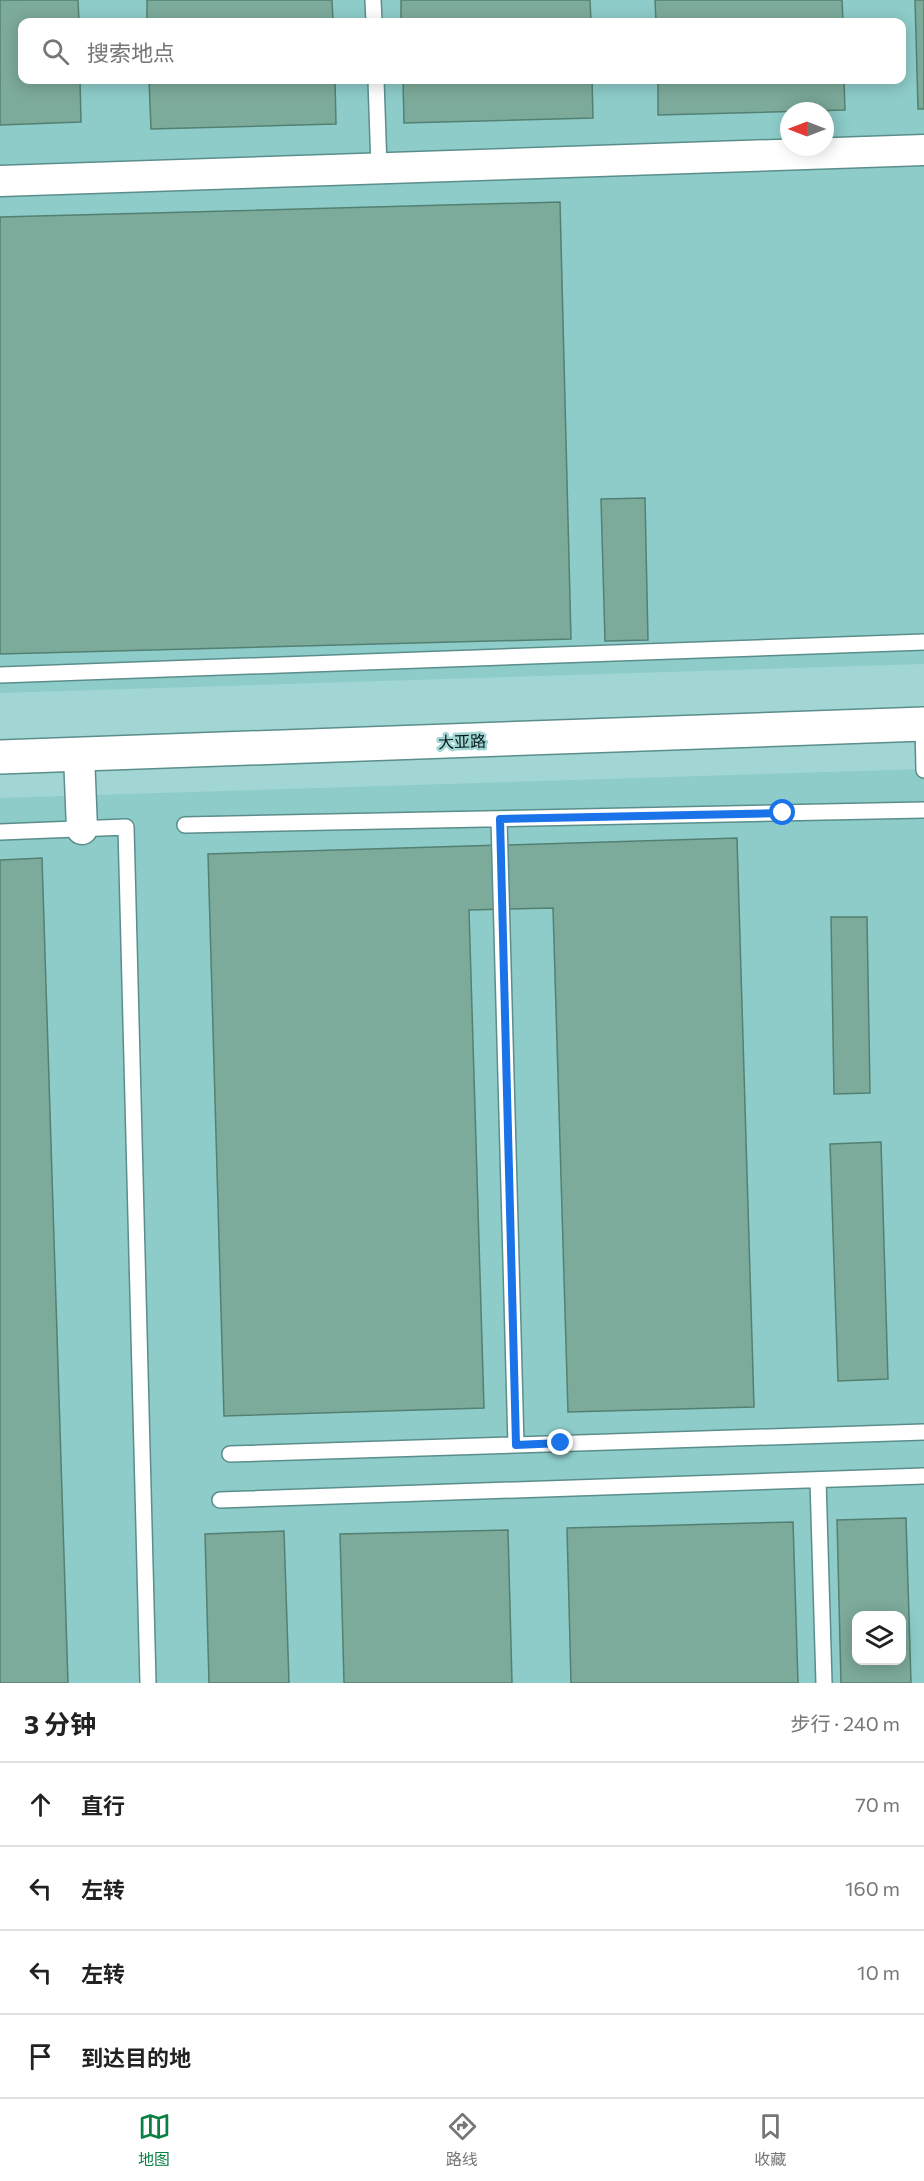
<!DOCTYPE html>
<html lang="zh">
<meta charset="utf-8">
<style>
:root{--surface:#fff;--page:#f6f6f6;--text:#222;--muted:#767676;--line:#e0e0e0;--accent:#0b8043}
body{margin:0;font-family:Commissioner,"Noto Sans SC",sans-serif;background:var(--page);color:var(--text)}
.controls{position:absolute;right:18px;bottom:18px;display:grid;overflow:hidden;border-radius:12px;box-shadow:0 3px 15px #0003}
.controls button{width:54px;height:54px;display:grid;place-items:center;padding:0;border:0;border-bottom:2px solid var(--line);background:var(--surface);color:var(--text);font:30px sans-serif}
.compass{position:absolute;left:780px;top:102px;width:54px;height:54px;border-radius:50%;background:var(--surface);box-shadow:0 3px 15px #0003;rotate:270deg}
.stop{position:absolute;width:18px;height:18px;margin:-14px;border:4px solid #1a73e8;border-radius:50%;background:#fff}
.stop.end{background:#1a73e8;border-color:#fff;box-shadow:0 2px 6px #0008}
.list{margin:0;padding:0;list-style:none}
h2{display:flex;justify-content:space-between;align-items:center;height:78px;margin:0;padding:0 24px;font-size:26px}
h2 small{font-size:20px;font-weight:400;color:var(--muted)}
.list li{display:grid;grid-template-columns:39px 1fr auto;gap:18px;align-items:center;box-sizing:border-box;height:84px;padding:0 24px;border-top:2px solid var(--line)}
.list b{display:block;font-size:22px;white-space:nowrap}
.list em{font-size:20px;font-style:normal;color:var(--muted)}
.icon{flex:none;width:33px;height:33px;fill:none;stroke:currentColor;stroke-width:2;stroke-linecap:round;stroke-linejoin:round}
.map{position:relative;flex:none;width:924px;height:1683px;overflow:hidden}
.search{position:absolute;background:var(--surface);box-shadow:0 3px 15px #0003;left:18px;right:18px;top:18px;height:66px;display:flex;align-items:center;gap:15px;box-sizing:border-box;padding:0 21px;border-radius:12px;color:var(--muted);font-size:22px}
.sheet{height:414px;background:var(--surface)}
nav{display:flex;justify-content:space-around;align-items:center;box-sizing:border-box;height:84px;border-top:2px solid var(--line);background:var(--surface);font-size:16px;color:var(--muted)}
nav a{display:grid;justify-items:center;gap:3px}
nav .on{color:var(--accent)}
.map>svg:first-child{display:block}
.built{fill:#8dccc9;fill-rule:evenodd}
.building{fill:#7caa9b;stroke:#538072;stroke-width:1.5;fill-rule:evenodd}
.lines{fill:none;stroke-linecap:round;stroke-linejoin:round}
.service-casing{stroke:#5b8e8b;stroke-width:18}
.minor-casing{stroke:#5b8e8b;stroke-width:33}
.tertiary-casing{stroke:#5b8e8b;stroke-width:36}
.service{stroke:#fff;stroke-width:15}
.minor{stroke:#fff;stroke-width:30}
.tertiary{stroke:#fff;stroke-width:33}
.route{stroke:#1a73e8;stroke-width:8}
.labels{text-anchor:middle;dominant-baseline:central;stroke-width:5;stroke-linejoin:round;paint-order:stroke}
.street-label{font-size:16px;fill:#051a19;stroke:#a2d6d4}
</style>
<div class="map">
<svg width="924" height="1683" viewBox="0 0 924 1683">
<rect width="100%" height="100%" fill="#a2d6d4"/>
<!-- built -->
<path class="built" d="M0 0H924V664L0 693ZM22 22H902V80H22ZM789 111H825V147H789Z
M924 769V1683H0V798ZM856 1616H902V1660H856Z"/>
<!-- building -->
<path class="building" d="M0 0H78L79 22H22V80H80L81 122 0 125Z
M147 0H332L333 22H147Z
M401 0H590L591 22H401Z
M655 0H842L843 22H656Z
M915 0H924V109H918Z
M149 80H335L336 124 151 129Z
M403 80H592L593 118 404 123Z
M658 80H844L845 110 658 115Z
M560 202 571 639 0 654V217Z
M645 498 648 640 605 641 601 499Z
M737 838 754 1407 568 1412 553 908 469 910 484 1408 224 1416 208 854Z
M42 858 68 1683H0V860Z
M831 917H867L870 1093 834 1094Z
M881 1142 888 1379 838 1381 830 1144Z
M906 1518 911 1683H841L837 1520ZM856 1616H902V1660H856Z
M793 1522 798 1683H571L567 1528Z
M508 1530 512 1683H344L340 1534Z
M284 1531 289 1683H209L205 1534Z"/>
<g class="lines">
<defs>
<path id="service" d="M373 0 374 22
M376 80 379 168
M0 675 924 642
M923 724 924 770
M499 819 516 1445
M185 825 924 810
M0 832 126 827 148 1683
M230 1454 924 1432
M818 1480 824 1683
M220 1500 924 1476"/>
<path id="minor" d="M0 181 924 150
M79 755 82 829"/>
<path id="tertiary" d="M0 757 924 724"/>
</defs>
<!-- service casing -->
<use href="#service" class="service-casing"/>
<!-- minor casing -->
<use href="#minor" class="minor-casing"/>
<!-- tertiary casing -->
<use href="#tertiary" class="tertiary-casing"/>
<!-- service -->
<use href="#service" class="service"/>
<!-- minor -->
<use href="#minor" class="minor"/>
<!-- tertiary -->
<use href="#tertiary" class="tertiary"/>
</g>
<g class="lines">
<!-- route -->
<path class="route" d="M561 1443 516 1445 500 819 783 813"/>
</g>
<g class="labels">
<!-- street labels -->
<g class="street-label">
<text transform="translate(462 741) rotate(-2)">大亚路</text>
</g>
</g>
</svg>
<div class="controls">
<button><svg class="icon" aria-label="layers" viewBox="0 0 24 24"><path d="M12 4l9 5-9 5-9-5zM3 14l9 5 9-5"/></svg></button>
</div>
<svg class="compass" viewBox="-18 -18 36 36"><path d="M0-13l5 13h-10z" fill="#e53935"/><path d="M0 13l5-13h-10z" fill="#767676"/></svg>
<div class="stop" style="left:783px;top:813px"></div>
<div class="stop end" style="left:561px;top:1443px"></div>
<div class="search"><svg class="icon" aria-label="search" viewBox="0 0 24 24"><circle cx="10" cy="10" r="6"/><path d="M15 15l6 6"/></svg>搜索地点</div>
</div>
<section class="sheet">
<h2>3 分钟<small>步行 · 240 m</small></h2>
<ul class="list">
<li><svg class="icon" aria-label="ahead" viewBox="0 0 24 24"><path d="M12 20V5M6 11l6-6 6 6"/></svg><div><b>直行</b></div><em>70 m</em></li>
<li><svg class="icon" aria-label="left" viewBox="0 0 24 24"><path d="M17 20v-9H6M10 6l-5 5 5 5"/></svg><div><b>左转</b></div><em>160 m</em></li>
<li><svg class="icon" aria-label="left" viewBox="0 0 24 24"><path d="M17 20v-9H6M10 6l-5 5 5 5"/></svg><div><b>左转</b></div><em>10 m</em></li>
<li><svg class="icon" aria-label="arrive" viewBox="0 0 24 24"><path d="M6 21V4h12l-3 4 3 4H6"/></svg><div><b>到达目的地</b></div></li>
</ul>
</section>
<nav>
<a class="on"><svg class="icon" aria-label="map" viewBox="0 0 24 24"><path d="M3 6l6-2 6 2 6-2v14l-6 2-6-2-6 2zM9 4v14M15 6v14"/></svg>地图</a>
<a><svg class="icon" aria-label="directions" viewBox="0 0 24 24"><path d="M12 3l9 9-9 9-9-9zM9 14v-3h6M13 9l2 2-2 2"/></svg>路线</a>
<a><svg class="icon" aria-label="saved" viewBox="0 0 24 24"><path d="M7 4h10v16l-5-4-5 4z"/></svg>收藏</a>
</nav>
